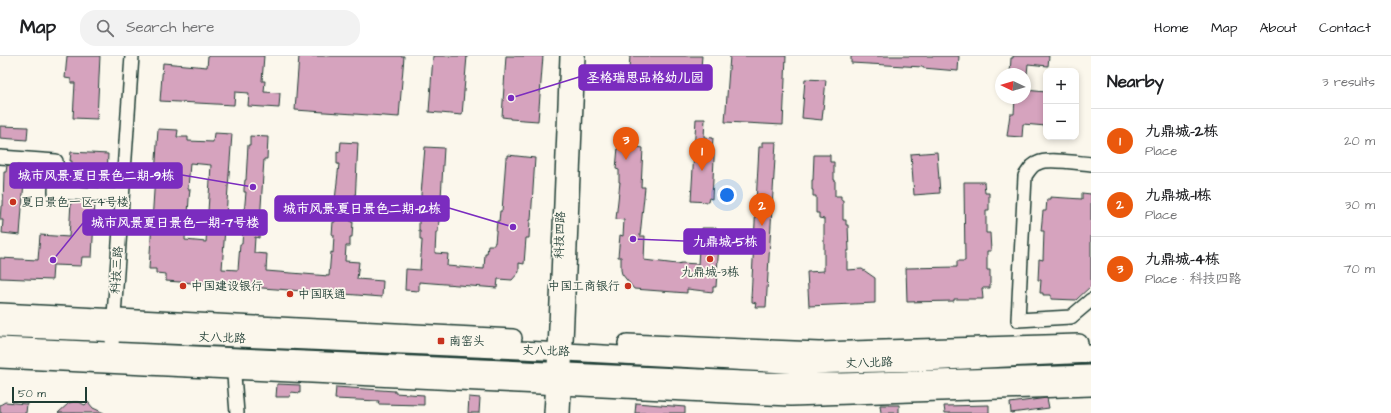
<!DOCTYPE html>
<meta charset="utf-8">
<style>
:root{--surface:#fff;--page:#f2f2f2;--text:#202124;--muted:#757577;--line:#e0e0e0;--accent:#ea580c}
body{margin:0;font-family:"Architects Daughter","LXGW WenKai TC",sans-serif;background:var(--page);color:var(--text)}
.controls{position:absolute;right:12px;top:12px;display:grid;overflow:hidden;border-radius:8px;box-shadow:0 2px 6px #0003}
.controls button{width:36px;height:36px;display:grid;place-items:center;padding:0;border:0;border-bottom:1px solid var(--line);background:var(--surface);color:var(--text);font:20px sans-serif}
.compass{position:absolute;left:995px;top:12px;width:36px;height:36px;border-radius:50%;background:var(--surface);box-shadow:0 2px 6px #0003;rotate:274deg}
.scale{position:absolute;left:12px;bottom:10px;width:75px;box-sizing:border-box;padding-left:4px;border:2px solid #1f3d34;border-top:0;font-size:11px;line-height:14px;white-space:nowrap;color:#1f3d34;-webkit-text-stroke:3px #fbf7ec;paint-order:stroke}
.you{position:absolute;left:727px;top:139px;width:14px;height:14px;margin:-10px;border:3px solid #fff;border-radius:50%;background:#1a73e8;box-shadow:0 0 0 6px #1a73e833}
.badge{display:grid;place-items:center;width:26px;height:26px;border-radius:50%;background:var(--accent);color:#fff;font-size:13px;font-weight:700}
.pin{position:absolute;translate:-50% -33px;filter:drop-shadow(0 1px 2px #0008)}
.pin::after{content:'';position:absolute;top:21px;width:14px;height:12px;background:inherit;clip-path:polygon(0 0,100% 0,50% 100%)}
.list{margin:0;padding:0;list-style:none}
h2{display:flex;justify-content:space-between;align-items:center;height:52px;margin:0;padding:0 16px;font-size:17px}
h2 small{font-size:13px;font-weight:400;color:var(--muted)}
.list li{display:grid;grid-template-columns:26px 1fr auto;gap:12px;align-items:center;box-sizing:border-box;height:64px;padding:0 16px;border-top:1px solid var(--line)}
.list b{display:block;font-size:15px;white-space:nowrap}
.list p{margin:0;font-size:13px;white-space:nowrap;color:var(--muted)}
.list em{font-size:13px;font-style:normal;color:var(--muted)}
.icon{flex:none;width:22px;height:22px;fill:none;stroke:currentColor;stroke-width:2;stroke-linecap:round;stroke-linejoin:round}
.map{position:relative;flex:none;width:1091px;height:357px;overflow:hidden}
header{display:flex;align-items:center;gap:24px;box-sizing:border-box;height:56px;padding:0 20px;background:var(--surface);border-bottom:1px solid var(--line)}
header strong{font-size:19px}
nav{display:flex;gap:22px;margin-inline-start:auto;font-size:14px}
.search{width:280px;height:36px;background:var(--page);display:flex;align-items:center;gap:10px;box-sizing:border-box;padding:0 14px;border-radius:16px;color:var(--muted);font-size:15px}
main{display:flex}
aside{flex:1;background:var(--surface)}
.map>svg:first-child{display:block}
.building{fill:#d6a3be;stroke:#1f3d34;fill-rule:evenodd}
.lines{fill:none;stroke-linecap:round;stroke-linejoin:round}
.minor-casing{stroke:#1f3d34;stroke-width:16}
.major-casing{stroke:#1f3d34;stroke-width:20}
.minor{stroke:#fbf7ec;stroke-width:13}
.major{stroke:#fbf7ec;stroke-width:17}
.poi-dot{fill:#c8321e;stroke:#fbf7ec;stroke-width:1.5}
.labels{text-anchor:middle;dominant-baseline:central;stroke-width:3.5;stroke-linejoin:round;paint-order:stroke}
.poi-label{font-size:12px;fill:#1f3d34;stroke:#fbf7ec;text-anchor:start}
.street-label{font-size:12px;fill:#1f3d34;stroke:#fbf7ec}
.leader{fill:none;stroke:#7b2cbf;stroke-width:1.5}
.callout-dot{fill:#7b2cbf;stroke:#fbf7ec;stroke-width:1.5}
.callout{fill:#7b2cbf;stroke:#7b2cbf;stroke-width:1.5}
.callout-label{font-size:13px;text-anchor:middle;font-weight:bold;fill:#fff}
</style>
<header>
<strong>Map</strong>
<div class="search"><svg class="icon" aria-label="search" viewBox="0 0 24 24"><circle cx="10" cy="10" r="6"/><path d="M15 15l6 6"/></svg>Search here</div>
<nav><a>Home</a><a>Map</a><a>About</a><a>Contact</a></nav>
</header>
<main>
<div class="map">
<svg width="1091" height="357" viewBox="0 0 1091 357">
<rect width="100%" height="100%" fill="#fbf7ec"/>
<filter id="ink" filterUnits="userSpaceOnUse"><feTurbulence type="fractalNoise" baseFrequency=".025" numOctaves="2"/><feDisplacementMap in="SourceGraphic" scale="8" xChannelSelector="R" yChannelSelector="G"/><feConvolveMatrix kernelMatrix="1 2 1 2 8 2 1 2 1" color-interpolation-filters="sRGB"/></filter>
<g filter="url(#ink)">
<!-- building -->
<path class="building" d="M67 0H100L97 63 73 62 75 27H71V23L65 22Z
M208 0H264L262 25H265L264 36 280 37 279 52 248 50 249 37 235 36 234 49 160 45 163 7 207 11Z
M299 0H404L399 61 295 54Z
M433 0H467L462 59 429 56Z
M506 0H543L538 65 510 63V62L502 61Z
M630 0H702L700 23 655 20 654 30 628 28Z
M730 0H786L783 69 725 66Z
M851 0H959L958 15 923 12V11L851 7Z
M1013 0H1049L1048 10 1028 8 1027 18H1010L1011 2H1013Z
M805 23 826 24 822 64 802 62Z
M1025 34 1046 36V70L1023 68 1022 81 1007 80 1010 58H1014L1015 42H1025Z
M696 63H705L704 81 713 82 712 94H714V103L712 143 709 142 708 146 691 145Z
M0 70 28 71 27 84 0 82Z
M158 73 178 74 177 81H188V85L213 86 214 77 232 78 222 213 238 214 240 188H242L243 172H241L242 158H244L246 136H244V133L245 124H246L248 89H250V80L268 81 267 103H264L259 182 255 181 254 197 267 198 266 215 329 220 331 196 333 197 334 179H332L333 166H335L337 144H335L339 108H337V95L340 96 341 86 358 87 355 146H352L351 166H353L352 181H350V190H346L345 205 359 206 357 223 383 225 382 241 344 238V236L317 234V236L166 225V218L156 217V213H149ZM190 107 211 109 206 186 185 184 186 158H188L189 143 190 133H188Z
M626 76 636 77 637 91 643 92 641 131H645L640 180H645L644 204 677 208 682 207 698 208 700 177H702V172H717V178H720L719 188 716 231H713V236L687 233V237L634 233 622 218 621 214V201H618L620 179 623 180 624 164 616 163 620 126H619V114L616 113 618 91 620 92 621 77 626 78Z
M762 86H776L766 251H755L756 247 752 246V241L751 242 759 91H762Z
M425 91 444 92 441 142 439 141 437 164H439L438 176H436L435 197 448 198 447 210 484 213 485 198H487L488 189H494V187H495L497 165H499L500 155H502L506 102H508V99L535 102 531 164H530L529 182H526L524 208 519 207V216L512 224 498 223 497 232 419 226V235L405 234 406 213 420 214 422 185V184H420V175H419V163H421L423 140H421V138Z
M71 96 108 98 107 121 71 119 72 105H70Z
M937 96 940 137 914 139 911 98Z
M814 99H830V106H834V124H835V140H841V144H843V164H846V169H848L849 195H847V214L862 213 875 222V247L809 250 807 216 824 215V163L819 162V157H816V140H813V134H812V124H813Z
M7 109 25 111 20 179 2 177 3 164H0L1 150H3L4 116H6Z
M964 126H984L985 137H989V154H986V177H990L991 195H987V214H990V232H982L983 243H954V245L907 246 906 212 957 211V205H965Z
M1082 137 1091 138V230L1076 244 1051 243V239H1043V237H1040L1041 224H1038L1039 203 1043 204 1044 175H1041L1043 155H1046L1047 143H1050V141L1082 143Z
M71 145 95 146 92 201H82L81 210 53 209 52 224 0 222V202L38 204 40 179 69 181Z
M277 328 300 329V337L291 336 290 341H276Z
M336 331 395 335V337L424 339V349L378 348 379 345 335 343Z
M469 341 480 342 479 357H468Z
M1047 342 1049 352 1011 357 1010 347Z
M5 346 27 348 26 357H0V349Z
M73 346H79L85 349 88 346 93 352 104 357H58L69 347Z
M636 347 685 351V357H635Z
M880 349H899V357H881Z
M989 349V357H945L944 350Z"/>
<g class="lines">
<defs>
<path id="minor" d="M0 101 56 105 55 136 122 140
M1091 108C1079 107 1047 102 1038 107 1031 109 1029 115 1025 120L1018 264 1071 261 1091 244
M111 303 132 0
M233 307 237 357
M551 357 555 295 567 0
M563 357 578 0"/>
<path id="major" d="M0 256 513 282
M0 272 566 296 804 309 923 306 1091 298
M627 287 819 295 1079 287
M0 290 765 325 842 326 1091 318
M0 303 791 341 1091 331"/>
</defs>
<!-- minor casing -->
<use href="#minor" class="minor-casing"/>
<!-- major casing -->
<use href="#major" class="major-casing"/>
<!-- minor -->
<use href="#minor" class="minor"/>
<!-- major -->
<use href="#major" class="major"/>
</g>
</g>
<!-- markers -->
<g class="poi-dot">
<circle cx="13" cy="146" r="4"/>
<circle cx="710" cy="203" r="4"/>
<circle cx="183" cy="230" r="4"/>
<circle cx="628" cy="230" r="4"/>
<circle cx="290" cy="238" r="4"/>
<rect x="437" y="281" width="8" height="8" rx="2"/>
</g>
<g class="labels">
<!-- poi labels -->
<g class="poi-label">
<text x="21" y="146">夏日景色一区-4号楼</text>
<text x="710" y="216" text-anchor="middle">九鼎城-3栋</text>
<text x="191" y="230">中国建设银行</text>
<text x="620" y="230" text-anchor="end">中国工商银行</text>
<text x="298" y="238">中国联通</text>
<text x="449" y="285">南窑头</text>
</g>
<!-- street labels -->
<g class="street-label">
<text transform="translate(560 179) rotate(-88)">科技四路</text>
<text transform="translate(117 214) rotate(-86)">科技三路</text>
<text transform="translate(222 282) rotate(2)">丈八北路</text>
<text transform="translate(546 295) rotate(2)">丈八北路</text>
<text transform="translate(869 307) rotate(-2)">丈八北路</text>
</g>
</g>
<!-- callouts -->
<path class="leader" d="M511 42L579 21M253 131L182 119M513 171L449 152M53 204L83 167M633 183L684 185"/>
<g class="callout-dot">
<circle cx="511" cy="42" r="4"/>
<circle cx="253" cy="131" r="4"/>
<circle cx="513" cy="171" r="4"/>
<circle cx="53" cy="204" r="4"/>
<circle cx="633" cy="183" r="4"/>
</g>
<g class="callout">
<rect x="579" y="9" width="133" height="25" rx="4"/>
<rect x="10" y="107" width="172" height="25" rx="4"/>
<rect x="275" y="140" width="174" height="25" rx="4"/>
<rect x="83" y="154" width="184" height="25" rx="4"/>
<rect x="684" y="173" width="81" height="25" rx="4"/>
</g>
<g class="callout-label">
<text x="645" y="26">圣格瑞思品格幼儿园</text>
<text x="96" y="124">城市风景·夏日景色二期-9栋</text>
<text x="362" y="157">城市风景·夏日景色二期-12栋</text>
<text x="175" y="171">城市风景夏日景色一期-7号楼</text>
<text x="725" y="190">九鼎城-5栋</text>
</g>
</svg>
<div class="controls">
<button>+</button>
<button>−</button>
</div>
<svg class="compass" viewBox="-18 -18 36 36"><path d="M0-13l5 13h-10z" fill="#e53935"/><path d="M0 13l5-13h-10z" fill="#757577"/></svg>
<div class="scale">50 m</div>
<div class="you"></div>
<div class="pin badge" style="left:702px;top:115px">1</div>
<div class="pin badge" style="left:762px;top:170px">2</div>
<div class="pin badge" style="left:626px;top:104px">3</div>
</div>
<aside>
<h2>Nearby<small>3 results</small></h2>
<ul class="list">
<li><span class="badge">1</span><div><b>九鼎城-2栋</b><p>Place</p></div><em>20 m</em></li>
<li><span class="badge">2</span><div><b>九鼎城-1栋</b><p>Place</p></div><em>30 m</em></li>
<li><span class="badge">3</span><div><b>九鼎城-4栋</b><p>Place · 科技四路</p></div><em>70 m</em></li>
</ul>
</aside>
</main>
